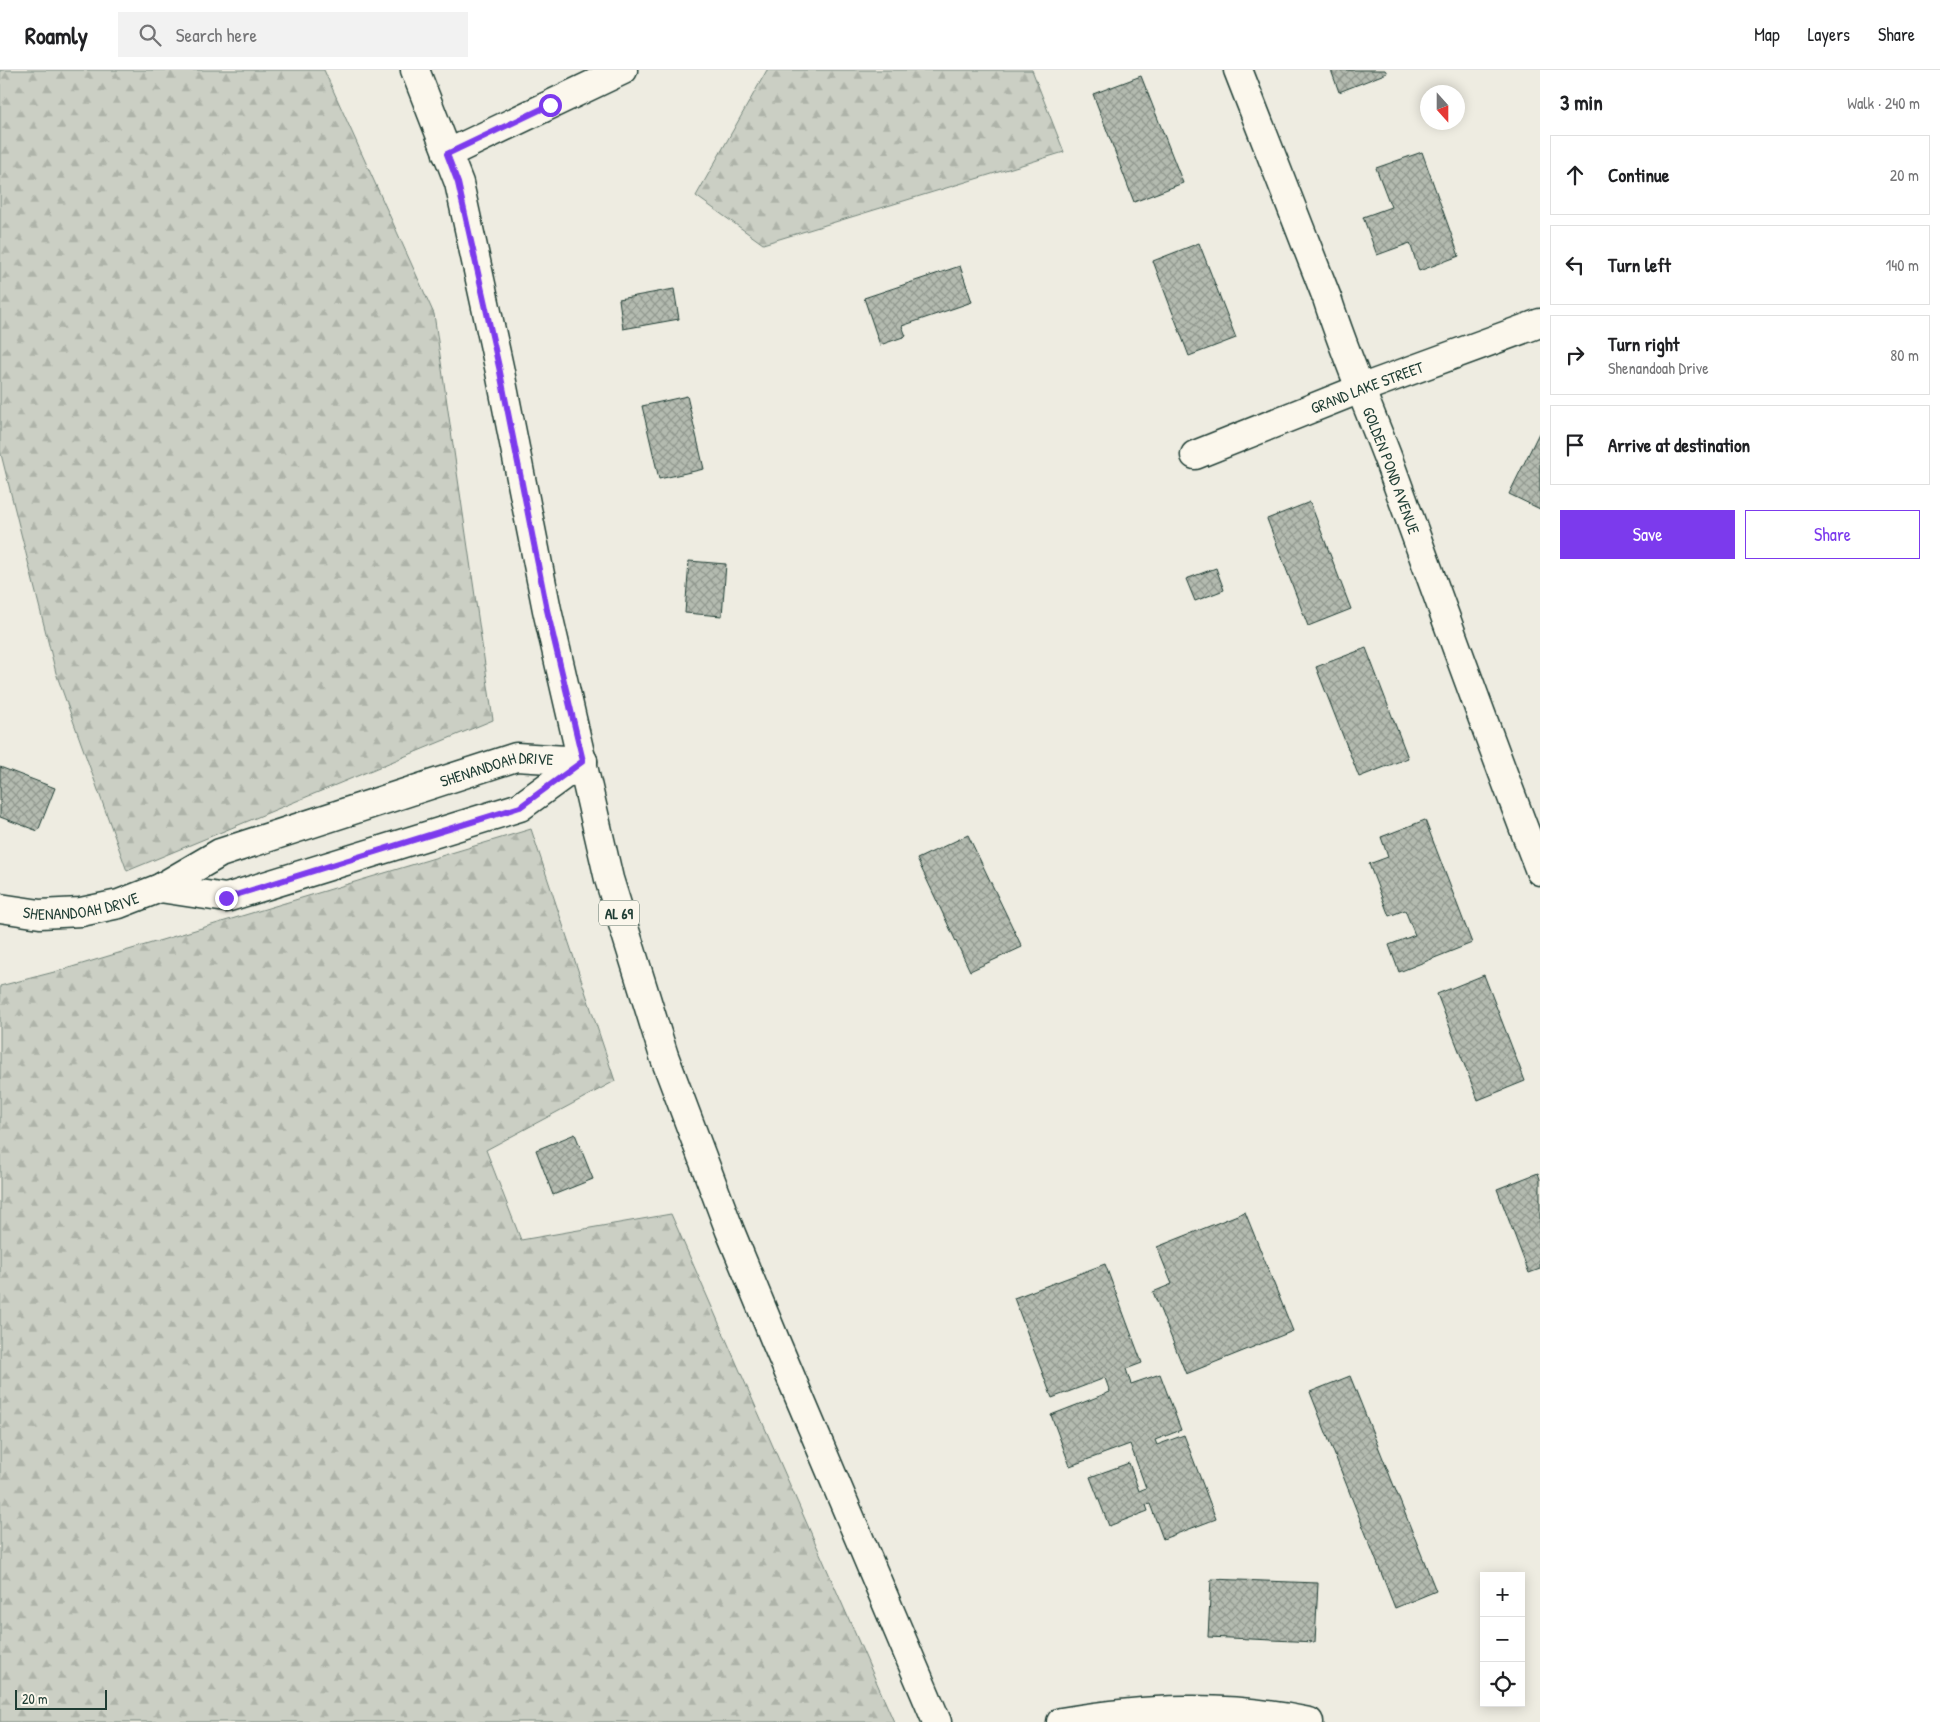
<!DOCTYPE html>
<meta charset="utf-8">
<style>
:root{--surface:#fff;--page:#f2f2f2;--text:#202124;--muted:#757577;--line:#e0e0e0;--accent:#7c3aed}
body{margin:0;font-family:"Patrick Hand",sans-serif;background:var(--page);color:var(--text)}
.controls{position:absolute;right:15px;bottom:15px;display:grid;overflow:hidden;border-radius:0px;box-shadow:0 2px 12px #0003}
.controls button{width:45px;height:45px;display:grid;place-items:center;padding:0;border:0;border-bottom:1px solid var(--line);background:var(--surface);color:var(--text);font:25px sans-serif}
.compass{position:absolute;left:1420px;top:15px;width:45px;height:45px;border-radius:50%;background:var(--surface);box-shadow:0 2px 12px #0003;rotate:159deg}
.scale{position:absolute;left:15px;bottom:12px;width:92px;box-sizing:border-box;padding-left:5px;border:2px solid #1f3d34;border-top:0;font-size:14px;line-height:18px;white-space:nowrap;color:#1f3d34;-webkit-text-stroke:4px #fbf7ec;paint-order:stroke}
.stop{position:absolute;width:15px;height:15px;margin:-11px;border:4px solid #7c3aed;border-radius:50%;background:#fff}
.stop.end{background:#7c3aed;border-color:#fff;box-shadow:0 1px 5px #0008}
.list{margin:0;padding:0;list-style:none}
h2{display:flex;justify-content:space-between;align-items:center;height:65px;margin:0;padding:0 20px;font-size:21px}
h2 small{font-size:16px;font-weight:400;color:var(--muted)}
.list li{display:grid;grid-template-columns:32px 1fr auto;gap:15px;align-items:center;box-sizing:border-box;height:80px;margin:0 10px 10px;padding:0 10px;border:1px solid var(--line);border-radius:0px}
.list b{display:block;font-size:19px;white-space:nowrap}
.list p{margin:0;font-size:16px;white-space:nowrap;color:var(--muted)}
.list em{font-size:16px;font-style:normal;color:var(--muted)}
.actions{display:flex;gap:10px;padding:15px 20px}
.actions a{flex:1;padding:11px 0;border:1px solid var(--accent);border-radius:0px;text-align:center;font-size:18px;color:var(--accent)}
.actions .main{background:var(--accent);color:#fff}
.icon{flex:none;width:28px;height:28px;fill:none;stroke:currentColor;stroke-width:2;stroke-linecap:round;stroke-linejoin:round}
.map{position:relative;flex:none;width:1540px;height:1652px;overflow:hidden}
header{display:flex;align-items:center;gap:30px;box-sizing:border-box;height:70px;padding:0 25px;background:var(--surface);border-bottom:1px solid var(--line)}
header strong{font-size:24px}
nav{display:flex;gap:28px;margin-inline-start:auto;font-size:18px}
.search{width:350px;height:45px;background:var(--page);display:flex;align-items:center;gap:12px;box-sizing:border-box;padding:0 18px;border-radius:0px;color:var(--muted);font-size:19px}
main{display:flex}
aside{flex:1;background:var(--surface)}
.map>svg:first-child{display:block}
.forest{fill:url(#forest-firs);stroke:#75867c}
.building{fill:url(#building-cross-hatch);stroke:#1f3d34}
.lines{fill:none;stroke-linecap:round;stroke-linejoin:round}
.minor-casing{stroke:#1f3d34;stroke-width:31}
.major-casing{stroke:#1f3d34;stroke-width:31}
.minor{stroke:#fbf7ec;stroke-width:28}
.major{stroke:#fbf7ec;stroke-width:28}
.route{stroke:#7c3aed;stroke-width:6}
.labels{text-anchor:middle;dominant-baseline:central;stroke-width:4;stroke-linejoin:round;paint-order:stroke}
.shield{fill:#fbf7ec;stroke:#61756b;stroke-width:1}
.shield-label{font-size:15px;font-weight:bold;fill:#1f3d34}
.street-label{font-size:16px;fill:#1f3d34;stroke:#fbf7ec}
</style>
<header>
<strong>Roamly</strong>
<div class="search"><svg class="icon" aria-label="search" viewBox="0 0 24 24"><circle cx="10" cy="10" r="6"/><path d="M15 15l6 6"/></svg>Search here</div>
<nav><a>Map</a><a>Layers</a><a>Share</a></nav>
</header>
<main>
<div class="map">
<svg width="1540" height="1652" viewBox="0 0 1540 1652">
<defs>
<pattern id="forest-firs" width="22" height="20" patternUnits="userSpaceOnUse" patternTransform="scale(1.25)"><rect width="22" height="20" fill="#cbcfc4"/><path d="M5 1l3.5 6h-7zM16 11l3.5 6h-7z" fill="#aeb3a9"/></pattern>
<pattern id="building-cross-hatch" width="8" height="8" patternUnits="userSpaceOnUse" patternTransform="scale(1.25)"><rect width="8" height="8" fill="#b4bbb0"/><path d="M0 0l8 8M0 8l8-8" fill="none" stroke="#929990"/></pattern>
</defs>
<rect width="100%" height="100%" fill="#eeece1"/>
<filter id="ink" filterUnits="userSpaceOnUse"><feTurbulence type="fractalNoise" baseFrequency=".02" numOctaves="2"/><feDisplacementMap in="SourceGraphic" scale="10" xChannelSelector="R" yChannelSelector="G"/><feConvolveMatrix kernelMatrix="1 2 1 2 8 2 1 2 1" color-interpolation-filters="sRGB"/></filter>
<g filter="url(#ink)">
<!-- forest -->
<path class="forest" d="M0 0H324L434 244 493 650 127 801 56 603 0 380Z
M767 0H1032L1064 82 763 174 696 126Z
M531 759 615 1011 486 1080 521 1170 671 1144 894 1652H0V916L62 900Z"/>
<!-- building -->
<path class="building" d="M1331 0H1385L1387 3 1339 22Z
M1141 6 1183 113 1134 132 1093 24Z
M1422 82 1459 186 1419 201 1410 173 1377 185 1363 147 1391 137 1376 98Z
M1199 173 1236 268 1189 286 1153 191Z
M960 196 972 232 902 256 906 266 880 275 864 228Z
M674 219 679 249 623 259 619 229Z
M687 326 704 399 659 409 642 336Z
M1539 363 1540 364V439L1509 424Z
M1310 432 1351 539 1308 556 1267 449Z
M689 491 726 494 722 546 685 543Z
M1216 498 1224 520 1195 531 1186 509Z
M1366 578 1408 688 1359 707 1316 597Z
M0 697 55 718 38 761 0 747Z
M1425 750 1472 873 1399 902 1389 875 1415 865 1405 840 1389 846 1369 794 1388 787 1381 767Z
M968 765 1022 877 970 901 917 789Z
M1484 905 1525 1011 1478 1030 1437 924Z
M575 1064 593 1109 553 1125 536 1080Z
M1538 1103 1540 1109V1199L1529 1203 1497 1119Z
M1245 1142 1293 1261 1186 1304 1153 1222 1172 1214 1157 1177Z
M1105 1194 1142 1293 1126 1299 1131 1314 1160 1304 1181 1360 1155 1370 1157 1375 1184 1365 1216 1449 1163 1469 1150 1434 1146 1435 1148 1441 1109 1456 1090 1407 1129 1393 1139 1421 1146 1418 1130 1374 1070 1396 1051 1345 1110 1322 1105 1308 1052 1328 1014 1228Z
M1350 1306 1436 1521 1395 1538 1310 1322Z
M1211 1509 1318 1513 1315 1572 1208 1567Z"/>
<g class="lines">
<defs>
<g id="minor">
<path id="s1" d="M1238 0 1327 228C1345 285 1369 338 1390 394 1439 530 1488 666 1540 801"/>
<path d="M447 84 623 0"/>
<path id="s2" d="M1195 385 1360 319 1540 253"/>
<path d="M160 818 226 828 520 737 583 691"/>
<path id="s3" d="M0 838 40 844 81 842 119 834 160 818 220 783 516 687 583 691"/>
<path d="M1061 1652C1146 1638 1225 1634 1309 1652"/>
</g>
<path id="major" d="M415 0 459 113 499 297 547 540 609 809 664 986 730 1161 775 1270 937 1652"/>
</defs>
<!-- minor casing -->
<use href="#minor" class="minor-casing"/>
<!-- major casing -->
<use href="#major" class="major-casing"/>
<!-- minor -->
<use href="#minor" class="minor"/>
<!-- major -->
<use href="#major" class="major"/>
</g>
</g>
<g class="lines" filter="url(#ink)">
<!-- route -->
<path class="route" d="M226 828 520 737 583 691 547 540 499 297 458 113 447 84 550 35"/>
</g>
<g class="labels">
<!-- shield labels -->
<rect class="shield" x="599" y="830.5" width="40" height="25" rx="4"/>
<g class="shield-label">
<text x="619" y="843">AL 69</text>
</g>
<!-- street labels -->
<g class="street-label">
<text stroke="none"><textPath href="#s2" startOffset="185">GRAND LAKE STREET</textPath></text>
<text stroke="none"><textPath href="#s1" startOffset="429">GOLDEN POND AVENUE</textPath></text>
<text stroke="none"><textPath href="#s3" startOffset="524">SHENANDOAH DRIVE</textPath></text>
<text stroke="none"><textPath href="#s3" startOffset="82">SHENANDOAH DRIVE</textPath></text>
</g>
</g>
</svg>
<div class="controls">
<button>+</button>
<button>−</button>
<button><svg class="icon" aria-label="locate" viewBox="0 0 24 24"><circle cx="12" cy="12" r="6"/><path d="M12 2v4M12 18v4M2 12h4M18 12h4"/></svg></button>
</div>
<svg class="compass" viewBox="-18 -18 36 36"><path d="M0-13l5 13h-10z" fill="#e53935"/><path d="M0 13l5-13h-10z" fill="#757577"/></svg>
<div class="scale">20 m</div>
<div class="stop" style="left:550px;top:35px"></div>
<div class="stop end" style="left:226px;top:828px"></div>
</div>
<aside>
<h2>3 min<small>Walk · 240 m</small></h2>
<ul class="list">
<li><svg class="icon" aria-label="ahead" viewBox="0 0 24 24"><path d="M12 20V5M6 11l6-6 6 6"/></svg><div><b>Continue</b></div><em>20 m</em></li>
<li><svg class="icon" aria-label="left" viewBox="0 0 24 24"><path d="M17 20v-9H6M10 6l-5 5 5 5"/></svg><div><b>Turn left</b></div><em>140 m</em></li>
<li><svg class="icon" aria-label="right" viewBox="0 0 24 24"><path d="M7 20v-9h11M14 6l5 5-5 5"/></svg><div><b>Turn right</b><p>Shenandoah Drive</p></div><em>80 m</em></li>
<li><svg class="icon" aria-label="arrive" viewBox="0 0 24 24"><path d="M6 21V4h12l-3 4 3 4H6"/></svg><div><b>Arrive at destination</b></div></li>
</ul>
<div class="actions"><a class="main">Save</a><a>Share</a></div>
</aside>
</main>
